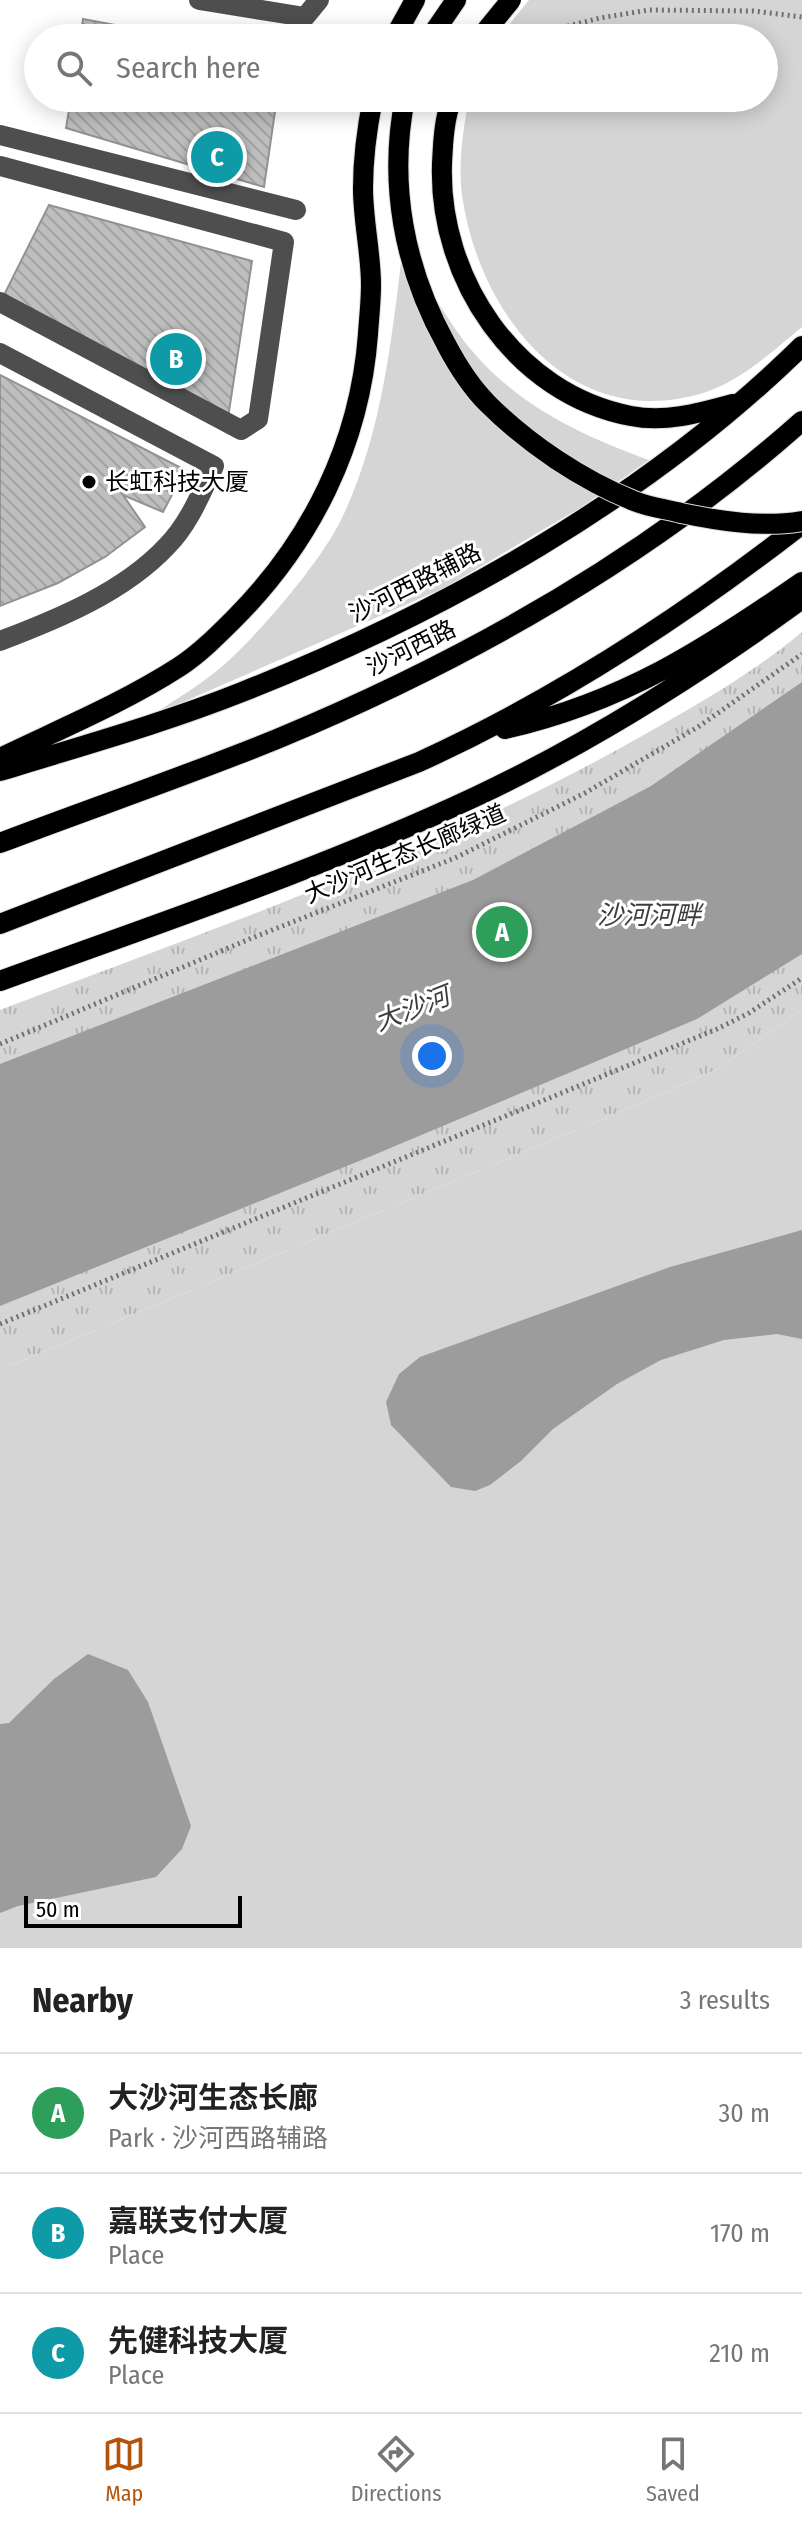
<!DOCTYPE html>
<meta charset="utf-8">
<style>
:root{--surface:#fff;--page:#f6f6f6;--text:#222;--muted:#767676;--line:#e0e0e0;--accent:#b45309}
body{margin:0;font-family:"Fira Sans Condensed","Noto Sans SC",sans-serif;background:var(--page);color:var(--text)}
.scale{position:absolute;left:24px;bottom:20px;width:218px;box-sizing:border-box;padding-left:8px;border:4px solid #000;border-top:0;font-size:22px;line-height:28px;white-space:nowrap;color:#000;-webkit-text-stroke:6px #fff;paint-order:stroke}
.you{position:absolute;left:432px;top:1056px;width:28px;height:28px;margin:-20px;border:6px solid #fff;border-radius:50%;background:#1a73e8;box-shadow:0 0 0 12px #1a73e833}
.badge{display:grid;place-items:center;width:52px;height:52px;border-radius:50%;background:var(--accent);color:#fff;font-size:26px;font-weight:700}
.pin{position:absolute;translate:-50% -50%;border:4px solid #fff;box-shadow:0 2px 8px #0006}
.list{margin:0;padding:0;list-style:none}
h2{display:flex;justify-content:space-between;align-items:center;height:104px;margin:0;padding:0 32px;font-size:34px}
h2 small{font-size:26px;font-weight:400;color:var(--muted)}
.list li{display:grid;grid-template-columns:52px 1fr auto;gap:24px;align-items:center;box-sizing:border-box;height:120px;padding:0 32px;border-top:2px solid var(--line)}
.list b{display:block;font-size:30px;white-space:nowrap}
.list p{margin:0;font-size:26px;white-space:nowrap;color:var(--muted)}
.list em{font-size:26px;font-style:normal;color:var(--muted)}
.icon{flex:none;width:44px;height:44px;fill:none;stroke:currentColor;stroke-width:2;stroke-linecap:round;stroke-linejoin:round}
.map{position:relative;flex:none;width:802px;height:1948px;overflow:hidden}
.search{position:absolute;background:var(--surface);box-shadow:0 4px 20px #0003;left:24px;right:24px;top:24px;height:88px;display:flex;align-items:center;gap:20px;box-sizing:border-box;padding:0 28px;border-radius:44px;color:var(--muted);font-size:30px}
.sheet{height:464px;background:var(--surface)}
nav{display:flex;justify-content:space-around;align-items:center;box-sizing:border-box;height:112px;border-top:2px solid var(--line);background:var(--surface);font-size:22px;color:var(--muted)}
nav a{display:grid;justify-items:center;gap:4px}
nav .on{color:var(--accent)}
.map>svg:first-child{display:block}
.grass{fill:#d5d5d5}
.park{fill:url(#park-tufts)}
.water{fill:#9c9c9c}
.building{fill:url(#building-back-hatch);stroke:#929292;stroke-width:2}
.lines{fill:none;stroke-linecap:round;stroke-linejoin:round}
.major-casing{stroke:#dbdbdb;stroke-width:22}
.path{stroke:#707070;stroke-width:5;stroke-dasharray:2 4;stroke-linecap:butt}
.minor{stroke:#4e4e4e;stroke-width:20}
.major{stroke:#000;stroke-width:20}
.major-bridge-casing{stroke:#dbdbdb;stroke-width:22;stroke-linecap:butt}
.major-bridge{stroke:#000;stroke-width:20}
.poi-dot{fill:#000;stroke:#fff;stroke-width:3}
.labels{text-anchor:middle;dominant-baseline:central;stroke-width:6;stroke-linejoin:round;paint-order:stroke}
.poi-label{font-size:24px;fill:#000;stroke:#fff;text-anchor:start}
.street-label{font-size:24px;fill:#000;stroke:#fff}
.water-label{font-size:26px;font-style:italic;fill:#3d3d3d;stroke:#fff}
</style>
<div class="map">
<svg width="802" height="1948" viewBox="0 0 802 1948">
<defs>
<pattern id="park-tufts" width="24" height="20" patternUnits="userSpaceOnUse" patternTransform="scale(2)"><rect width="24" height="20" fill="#d5d5d5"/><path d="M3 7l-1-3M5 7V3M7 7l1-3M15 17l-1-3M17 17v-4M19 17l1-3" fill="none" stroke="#b5b5b5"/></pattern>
<pattern id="building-back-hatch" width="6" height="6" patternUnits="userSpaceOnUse" patternTransform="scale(2)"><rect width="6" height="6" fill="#bebebe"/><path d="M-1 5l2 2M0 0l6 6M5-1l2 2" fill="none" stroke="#a2a2a2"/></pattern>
</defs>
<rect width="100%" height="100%" fill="#fff"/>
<!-- grass -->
<path class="grass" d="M529 0H802V327C775 349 741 381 706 392 573 435 479 316 462 195 458 163 463 130 469 98H764V38H498Z
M408 205C417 234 422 267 434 295 438 304 445 313 450 321 497 395 569 431 649 460L580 508 444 588 151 716C176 699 204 683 226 663 262 630 319 564 341 520 388 423 394 311 408 205Z
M802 1010V1948H0V1370L651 1099 719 1068Z"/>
<!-- park -->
<path class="park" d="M802 632V1010L719 1068 651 1099 0 1370V1010C216 927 438 852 640 737 695 706 753 673 802 632Z"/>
<!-- water -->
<path class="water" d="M802 682V954L697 1019 369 1157 0 1306V1064L473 880 651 786Z
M802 1230V1339L777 1334 724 1340 661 1360 617 1384 553 1429 521 1461 490 1485 475 1491 451 1487 391 1425 386 1402 399 1374 420 1357 670 1267Z
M88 1654 128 1670 148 1702 191 1826 182 1849 156 1877 18 1906 0 1913V1724L9 1723 54 1679Z"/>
<!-- building -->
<path class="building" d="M83 19 184 38H80Z
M71 98H277L264 187 66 128Z
M49 205 252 261 228 418 2 299Z
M0 375 185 470 163 512 123 495 145 527 105 557 58 583 0 606Z"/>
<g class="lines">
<defs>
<path id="major" d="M394 38 415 0
M430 38 456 0
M452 98C444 119 443 142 442 164 438 278 515 394 631 416 665 423 700 413 733 404
M505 729C623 702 704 650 802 582
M0 758C60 729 123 703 179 667 199 654 217 636 234 619 311 542 360 444 368 334 369 318 371 302 371 285 371 253 363 221 363 188 363 158 367 128 373 98
M0 771C81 746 164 723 242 692 444 612 646 499 802 346
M0 843C92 808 186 776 277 739 467 660 648 558 802 421
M0 924 419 762C557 699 683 617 802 524
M0 981C159 923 321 869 475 797 590 743 699 674 802 599"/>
</defs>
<!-- major casing -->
<use href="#major" class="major-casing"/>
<!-- path -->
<path class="path" d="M521 38 600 18 649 10 753 11 802 17
M0 1044 252 938 455 858 585 793 698 727 802 654
M0 1324 717 1029 749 1013 802 978"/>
<!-- minor -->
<path class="minor" d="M199 0 305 17 319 0
M0 135 296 210
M0 166 284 242 258 419 241 430 0 302
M0 353 214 466C201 493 189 524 167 546 124 592 58 619 0 641"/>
<!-- major -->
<use href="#major" class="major"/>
<defs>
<path id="major-bridge" d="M480 38 511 0
M405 98C388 184 404 268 446 344 457 365 471 387 488 404 528 444 582 480 634 501 648 507 666 509 681 513 719 521 763 528 802 521"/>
</defs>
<!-- major-bridge casing -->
<use href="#major-bridge" class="major-bridge-casing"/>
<!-- major-bridge -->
<use href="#major-bridge" class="major-bridge"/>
</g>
<!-- markers -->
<circle class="poi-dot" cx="89" cy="482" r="8"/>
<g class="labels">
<!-- poi labels -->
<g class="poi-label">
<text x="105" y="482">长虹科技大厦</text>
</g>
<!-- street labels -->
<g class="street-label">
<text transform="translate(415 583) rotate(-27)">沙河西路辅路</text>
<text transform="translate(411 648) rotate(-26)">沙河西路</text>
<text transform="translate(405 854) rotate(-23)">大沙河生态长廊绿道</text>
</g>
<!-- water labels -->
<g class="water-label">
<text x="649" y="915">沙河河畔</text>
<text transform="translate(412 1009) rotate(-21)">大沙河</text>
</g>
</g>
</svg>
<div class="scale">50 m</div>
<div class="you"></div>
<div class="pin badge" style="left:502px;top:932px;background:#2e9e5b">A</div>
<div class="pin badge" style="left:176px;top:359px;background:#0f9aa8">B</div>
<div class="pin badge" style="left:217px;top:157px;background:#0f9aa8">C</div>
<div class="search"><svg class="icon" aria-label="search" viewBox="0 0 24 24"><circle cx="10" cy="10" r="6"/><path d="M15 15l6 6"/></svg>Search here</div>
</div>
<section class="sheet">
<h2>Nearby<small>3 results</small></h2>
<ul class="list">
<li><span class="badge" style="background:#2e9e5b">A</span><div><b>大沙河生态长廊</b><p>Park · 沙河西路辅路</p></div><em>30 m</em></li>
<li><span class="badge" style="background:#0f9aa8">B</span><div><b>嘉联支付大厦</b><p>Place</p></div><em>170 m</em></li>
<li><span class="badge" style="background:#0f9aa8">C</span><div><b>先健科技大厦</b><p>Place</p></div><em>210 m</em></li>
</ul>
</section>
<nav>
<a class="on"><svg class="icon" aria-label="map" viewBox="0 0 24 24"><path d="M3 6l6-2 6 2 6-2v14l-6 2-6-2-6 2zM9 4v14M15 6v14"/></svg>Map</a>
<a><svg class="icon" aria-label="directions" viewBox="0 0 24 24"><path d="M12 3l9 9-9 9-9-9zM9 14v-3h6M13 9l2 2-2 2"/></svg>Directions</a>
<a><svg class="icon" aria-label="saved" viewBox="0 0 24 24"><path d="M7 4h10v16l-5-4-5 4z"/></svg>Saved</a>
</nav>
